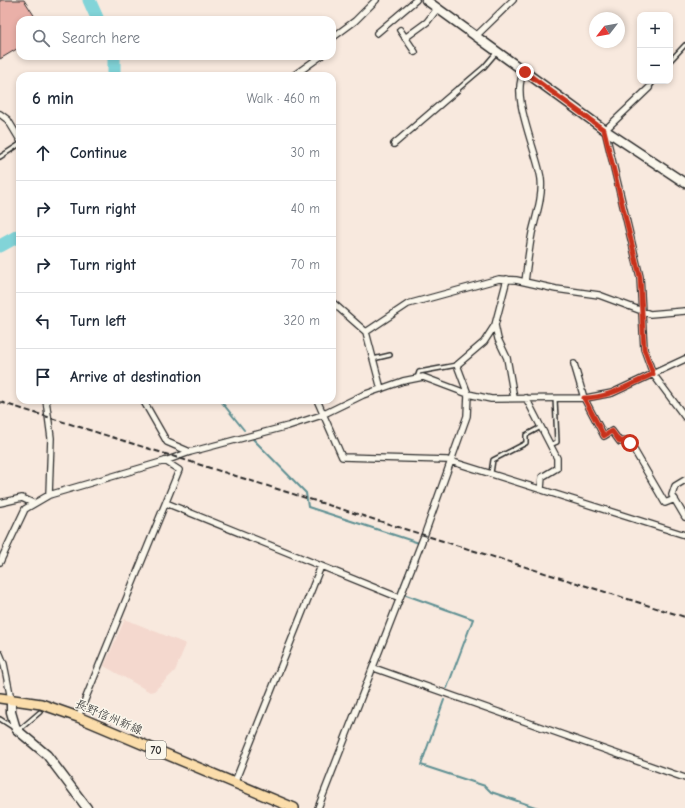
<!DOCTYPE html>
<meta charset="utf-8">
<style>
:root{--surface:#fff;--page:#f2f2f3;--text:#1f2937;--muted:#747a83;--line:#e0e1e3}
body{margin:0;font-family:"Comic Neue","Klee One",sans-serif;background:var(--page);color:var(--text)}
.controls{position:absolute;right:12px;top:12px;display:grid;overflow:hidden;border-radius:8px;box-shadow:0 2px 6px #0003}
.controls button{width:36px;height:36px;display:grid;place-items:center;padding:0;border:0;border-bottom:1px solid var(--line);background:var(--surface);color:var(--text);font:20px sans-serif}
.compass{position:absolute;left:589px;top:12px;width:36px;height:36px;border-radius:50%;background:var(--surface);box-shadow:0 2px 6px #0003;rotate:239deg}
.stop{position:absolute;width:12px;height:12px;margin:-9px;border:3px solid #c8321e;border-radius:50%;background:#fff}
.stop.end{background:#c8321e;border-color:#fff;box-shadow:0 1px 4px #0008}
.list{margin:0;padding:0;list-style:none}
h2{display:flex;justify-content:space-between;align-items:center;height:52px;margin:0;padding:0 16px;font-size:17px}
h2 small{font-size:13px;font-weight:400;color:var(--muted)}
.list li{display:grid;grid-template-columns:26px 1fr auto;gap:12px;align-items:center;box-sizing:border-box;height:56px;padding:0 16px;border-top:1px solid var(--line)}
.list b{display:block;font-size:15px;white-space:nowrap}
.list em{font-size:13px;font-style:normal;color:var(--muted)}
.icon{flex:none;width:22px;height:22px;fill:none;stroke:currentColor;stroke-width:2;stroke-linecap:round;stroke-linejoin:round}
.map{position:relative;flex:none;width:685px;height:808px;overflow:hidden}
.search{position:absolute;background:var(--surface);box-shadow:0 2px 6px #0003;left:16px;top:16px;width:320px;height:44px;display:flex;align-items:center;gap:10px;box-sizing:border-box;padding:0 14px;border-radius:12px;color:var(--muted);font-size:15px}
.panel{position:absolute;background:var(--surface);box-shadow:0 2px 6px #0003;left:16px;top:72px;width:320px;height:332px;border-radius:12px}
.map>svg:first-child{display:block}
.built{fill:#f4d8ce}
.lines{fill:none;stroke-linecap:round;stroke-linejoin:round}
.stream{stroke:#5f9093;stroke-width:2}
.river{stroke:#82d4d8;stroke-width:13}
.building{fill:#eab0a8;stroke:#2b2b2b}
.lane-casing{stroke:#2b2b2b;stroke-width:6}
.street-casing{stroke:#2b2b2b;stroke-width:8}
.secondary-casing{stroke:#2b2b2b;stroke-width:11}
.primary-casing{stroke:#2b2b2b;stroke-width:12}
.lane{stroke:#fbf7ec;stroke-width:3}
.street{stroke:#fbf7ec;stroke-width:5.5}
.secondary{stroke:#fbf7ec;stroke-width:8}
.primary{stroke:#fbddab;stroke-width:9}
.rail{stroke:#2b2b2b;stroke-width:2;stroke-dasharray:6 3;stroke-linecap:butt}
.route{stroke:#c8321e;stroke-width:5}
.labels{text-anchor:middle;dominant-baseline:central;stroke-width:3;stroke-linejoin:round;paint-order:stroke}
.shield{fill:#fbf7ec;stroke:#696865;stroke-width:1}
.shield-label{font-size:11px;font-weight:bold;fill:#2b2b2b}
.street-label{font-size:12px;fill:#2b2b2b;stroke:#fbf7ec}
</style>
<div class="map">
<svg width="685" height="808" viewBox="0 0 685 808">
<rect width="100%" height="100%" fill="#f8e9de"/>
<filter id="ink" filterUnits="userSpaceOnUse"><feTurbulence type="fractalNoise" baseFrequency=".025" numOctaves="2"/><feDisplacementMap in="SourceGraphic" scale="8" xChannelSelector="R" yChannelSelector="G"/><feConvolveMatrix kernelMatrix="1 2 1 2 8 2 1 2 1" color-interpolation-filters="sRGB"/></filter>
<g filter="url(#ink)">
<!-- built -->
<path class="built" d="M125 619 186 644 175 671 154 691 150 692 104 666Z"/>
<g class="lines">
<!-- stream -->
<path class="stream" d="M220 400 244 430
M253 439 306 493 308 507 419 543 418 545
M399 592 411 562
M406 595 473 619 447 688
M444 700 421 765 485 786 491 792 538 808"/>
<!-- river -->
<path class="river" d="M89 0 98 20
M114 56V76
M0 246 20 235"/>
</g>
<!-- building -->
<path class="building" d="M0 0H24L37 20H20V47L0 59Z"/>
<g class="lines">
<defs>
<path id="lane" d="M670 61 685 45
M649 88 654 81
M457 90 484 67 496 53
M0 157 20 144
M373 359 390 355
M417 378 419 372 457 365
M550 445 557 442 555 398
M491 473 493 460 526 443V435L541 427
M0 719 14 728
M19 730 40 712"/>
<path id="street" d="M400 30 415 52
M377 33 416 0
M475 37 513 0
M332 38 355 21 376 0
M405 38 427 22 437 9
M525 72C508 91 538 154 541 179 543 196 536 216 532 233 529 249 527 266 525 282
M293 76 321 56
M649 88 605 130 640 277 644 349 653 374 685 417
M0 114 8 120 20 140
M394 144 457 90
M332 302 366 332 381 389
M495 325 498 339 507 358 514 398
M366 332 408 304 499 279 516 280 556 289 599 295 650 314 685 311
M574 364 584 398 604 436 612 431 620 442 627 440 630 443 665 503 675 499
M526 398 557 458V468L542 477 541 489
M46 400 51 438 49 495
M143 400 167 442 190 452
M317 400 342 457 447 460 685 535
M685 480 675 486 672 495 685 517
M0 503 22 498 33 503
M166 503 400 598
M0 562 25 509 49 495 165 461 190 452 288 426 322 415 363 395 403 381 423 377 468 394 491 399 586 398 612 393 685 359
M0 654 4 664 11 699
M374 668 685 778
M78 717 179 470 165 461
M234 784 321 566
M318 808 424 536 467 416 468 394 457 365 484 342 495 325 507 279"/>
<path id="secondary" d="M426 0 605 130 685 183
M11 699V712L16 729 47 755 87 808"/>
<path id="primary" d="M0 698 41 704 78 717 294 808"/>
</defs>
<!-- lane casing -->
<use href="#lane" class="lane-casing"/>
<!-- street casing -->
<use href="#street" class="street-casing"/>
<!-- secondary casing -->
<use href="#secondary" class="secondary-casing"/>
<!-- primary casing -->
<use href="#primary" class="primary-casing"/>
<!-- lane -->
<use href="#lane" class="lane"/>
<!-- street -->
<use href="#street" class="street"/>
<!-- secondary -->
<use href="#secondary" class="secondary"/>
<!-- primary -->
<use href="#primary" class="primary"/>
<!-- rail -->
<path class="rail" d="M0 402 685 617"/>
</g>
</g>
<g class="lines" filter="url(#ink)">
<!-- route -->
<path class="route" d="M525 72 604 130 640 277 644 349 653 374C631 384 609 398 584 398L604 436 612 431 620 442 627 440 630 443"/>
</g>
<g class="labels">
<!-- shield labels -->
<rect class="shield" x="146" y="741" width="20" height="18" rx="3"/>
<g class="shield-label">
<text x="156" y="750">70</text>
</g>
<!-- street labels -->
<g class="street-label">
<text transform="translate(109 717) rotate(23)">長野信州新線</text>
</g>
</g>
</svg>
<div class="controls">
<button>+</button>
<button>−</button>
</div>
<svg class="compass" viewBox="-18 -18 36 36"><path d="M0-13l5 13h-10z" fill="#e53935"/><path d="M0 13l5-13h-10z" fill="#747a83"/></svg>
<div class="stop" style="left:630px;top:443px"></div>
<div class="stop end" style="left:525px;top:72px"></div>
<div class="search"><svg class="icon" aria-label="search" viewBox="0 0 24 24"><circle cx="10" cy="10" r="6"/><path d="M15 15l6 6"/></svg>Search here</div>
<section class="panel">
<h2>6 min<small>Walk · 460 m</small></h2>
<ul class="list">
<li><svg class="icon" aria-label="ahead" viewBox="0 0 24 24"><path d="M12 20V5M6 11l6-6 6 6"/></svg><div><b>Continue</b></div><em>30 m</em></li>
<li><svg class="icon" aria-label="right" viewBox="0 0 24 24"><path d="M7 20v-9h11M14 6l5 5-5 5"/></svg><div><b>Turn right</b></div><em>40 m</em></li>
<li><svg class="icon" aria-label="right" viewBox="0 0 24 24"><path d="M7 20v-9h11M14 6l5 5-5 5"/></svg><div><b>Turn right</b></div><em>70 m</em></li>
<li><svg class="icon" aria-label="left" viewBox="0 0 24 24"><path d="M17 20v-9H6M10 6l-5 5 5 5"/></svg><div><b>Turn left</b></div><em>320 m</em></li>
<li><svg class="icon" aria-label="arrive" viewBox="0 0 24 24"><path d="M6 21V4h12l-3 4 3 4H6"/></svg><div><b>Arrive at destination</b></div></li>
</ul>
</section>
</div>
